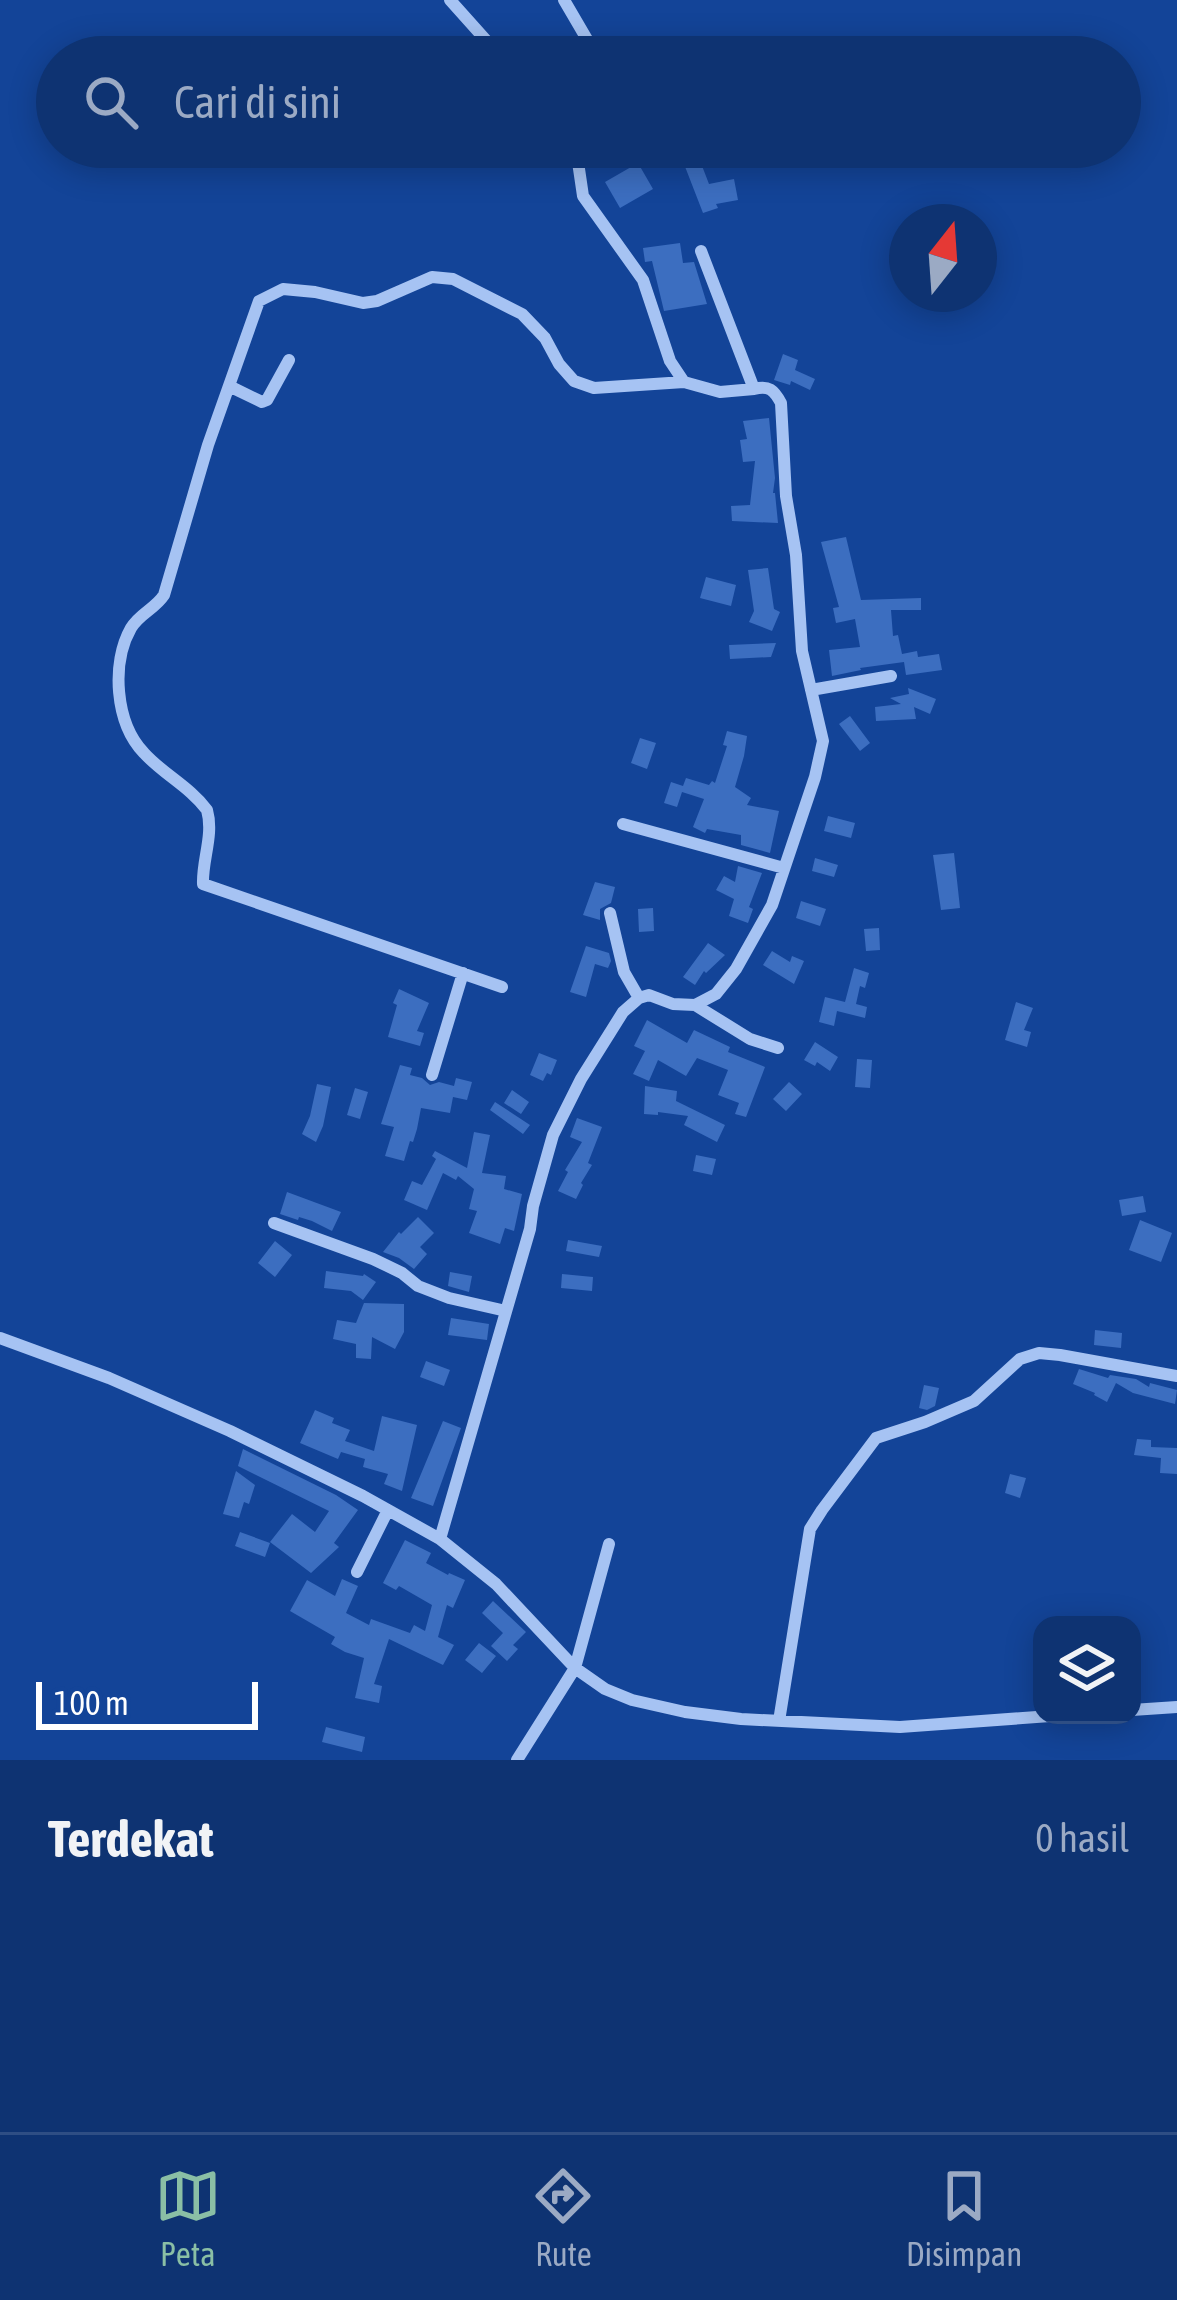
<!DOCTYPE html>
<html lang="id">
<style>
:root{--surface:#0e3372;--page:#173b77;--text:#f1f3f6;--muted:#9baac4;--line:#2e4e84;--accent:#8abfa5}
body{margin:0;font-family:"Asap Condensed",sans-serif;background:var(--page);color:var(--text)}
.controls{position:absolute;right:36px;bottom:36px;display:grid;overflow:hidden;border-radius:24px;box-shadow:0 6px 30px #0003}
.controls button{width:108px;height:108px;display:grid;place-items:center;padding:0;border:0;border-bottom:3px solid var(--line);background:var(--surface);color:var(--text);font:60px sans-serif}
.compass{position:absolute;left:889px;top:204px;width:108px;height:108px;border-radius:50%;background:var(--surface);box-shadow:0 6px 30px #0003;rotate:17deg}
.scale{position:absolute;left:36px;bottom:30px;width:222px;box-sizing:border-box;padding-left:12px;border:6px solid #fff;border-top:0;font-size:33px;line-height:42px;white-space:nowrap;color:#fff;-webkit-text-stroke:9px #134498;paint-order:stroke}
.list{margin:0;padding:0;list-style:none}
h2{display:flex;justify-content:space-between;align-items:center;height:156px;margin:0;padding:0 48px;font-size:51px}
h2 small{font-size:39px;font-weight:400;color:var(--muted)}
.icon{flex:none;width:66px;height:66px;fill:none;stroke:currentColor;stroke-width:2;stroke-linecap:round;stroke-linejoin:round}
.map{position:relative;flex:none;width:1177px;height:1760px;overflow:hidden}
.search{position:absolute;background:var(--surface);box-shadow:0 6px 30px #0003;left:36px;right:36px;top:36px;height:132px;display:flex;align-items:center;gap:30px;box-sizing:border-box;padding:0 42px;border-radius:66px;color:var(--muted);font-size:45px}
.sheet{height:372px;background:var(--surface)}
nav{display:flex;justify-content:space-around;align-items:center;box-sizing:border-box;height:168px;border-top:3px solid var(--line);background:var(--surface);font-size:33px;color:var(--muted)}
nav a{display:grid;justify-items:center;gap:6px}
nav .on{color:var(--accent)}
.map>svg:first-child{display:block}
.building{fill:#3c6ec0}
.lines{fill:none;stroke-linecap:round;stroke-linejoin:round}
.minor{stroke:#a6c3f3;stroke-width:12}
</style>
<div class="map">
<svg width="1177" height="1760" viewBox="0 0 1177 1760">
<rect width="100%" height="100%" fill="#134498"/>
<!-- building -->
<path class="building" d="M699 158 709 184 734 179 738 200 716 204 718 208 703 213 684 164Z
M638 163 653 189 620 208 605 182Z
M680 243 683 263 694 262 707 304 664 311 652 261 645 262 643 248Z
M783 354 798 360 795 370 815 379 810 390 791 381 790 385 774 380Z
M769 418 775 478 773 493H775L778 523 732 521 731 506 750 505 755 461 743 462 740 440 747 439 743 421Z
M846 537 861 600 921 598V610H891L893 636 898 635 902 654 917 651 918 657 939 654 942 670 906 675 904 662 860 668 861 670 832 676 829 650 860 647 855 619 836 623 833 608 839 607 821 542Z
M768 568 774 609 780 612 772 631 749 622 754 611 748 570Z
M706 577 736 585 731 606 700 598Z
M776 643 771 657 730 659 729 645Z
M908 688 936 699 930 714 914 707 916 719 876 721 875 707 901 704 890 698 909 694Z
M850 716 870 743 860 751 839 724Z
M727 731 747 736 744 756 735 787 751 798 747 805 779 811 770 853 741 845V835L707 829 705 833 693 827 704 799 682 792 677 807 664 803 671 782 683 786 686 778 709 785 712 781 715 783 727 746 723 745Z
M640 738 656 743 647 769 631 763Z
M828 816 855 823 851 838 824 831Z
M954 853 960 908 941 910 933 855Z
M815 858 838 865 834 877 812 871Z
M738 866 762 873 749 907 753 909 748 923 729 916 734 899 716 890 724 876 735 882Z
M595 882 615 887 611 903 600 909V920L583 915Z
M801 901 826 909 820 926 796 918Z
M653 908 654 931 639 932 638 909Z
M879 928 880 950 866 951 864 929Z
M708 943 725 955 706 973 704 971 695 985 683 977Z
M586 946 609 953 611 961 608 968 595 964 586 997 570 992Z
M772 951 790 962 792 956 804 961 794 984 763 965Z
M854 968 869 973 865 988 860 986 856 1004 867 1007 865 1018 837 1011 834 1026 819 1022 825 997 845 1002Z
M399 989 429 1003 417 1031 424 1033 420 1046 388 1037 397 1005 393 1003Z
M1016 1002 1033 1008 1024 1030 1031 1032 1027 1047 1005 1040Z
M647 1020 687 1043 694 1030 730 1047 728 1052 765 1067 746 1117 735 1114 739 1103 718 1095 728 1070 697 1058 686 1076 658 1060 649 1081 633 1074 645 1051 634 1046Z
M815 1042 838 1057 830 1071 817 1062 815 1066 804 1060Z
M539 1053 557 1060 551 1075 547 1073 543 1081 530 1075Z
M857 1059 872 1060 870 1088 855 1087Z
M400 1065 412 1068 410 1075 422 1078 430 1085 439 1082 454 1086 456 1078 472 1082 467 1100 453 1097 450 1113 421 1108 417 1129 413 1142 410 1141 404 1161 385 1156 394 1127 381 1124Z
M789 1082 802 1094 786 1111 773 1099Z
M317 1084 331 1087 323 1126 316 1142 302 1134 310 1116Z
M645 1086 677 1091 676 1101 725 1125 717 1142 684 1125 688 1116 658 1112V1115L644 1114Z
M355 1088 368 1092 360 1119 347 1115Z
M512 1090 529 1102 521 1114 504 1103Z
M495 1102 530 1125 523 1134 490 1110Z
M577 1118 602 1127 588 1163 592 1165 581 1183 583 1185 576 1199 558 1191 568 1172 565 1170 582 1142 570 1137Z
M474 1132 490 1135 482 1173 506 1176 504 1189 522 1194 514 1231 505 1228 500 1244 469 1233 477 1211 469 1209 474 1189 458 1176 456 1180 443 1173 427 1210 404 1200 412 1181 422 1185 436 1159 432 1156 435 1151 467 1168Z
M696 1155 716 1159 712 1175 693 1171Z
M287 1192 341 1212 332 1231 312 1221 299 1217 298 1220 280 1214Z
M1143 1196 1146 1212 1122 1216 1119 1200Z
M418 1217 434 1233 420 1247 427 1254 414 1269 399 1258 383 1252 399 1232 401 1234Z
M1140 1220 1172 1233 1161 1262 1129 1250Z
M568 1240 602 1246 599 1257 566 1251Z
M275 1241 292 1255 275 1277 258 1263Z
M326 1271 363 1276 364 1274 376 1282 363 1300 351 1291 324 1288Z
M450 1272 472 1276 469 1292 448 1286Z
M562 1274 593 1277 592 1291 561 1288Z
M364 1303 404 1304V1332L395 1349 372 1337 371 1359 356 1358V1344L333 1339 337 1320 356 1323Z
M451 1318 489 1324 487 1340 448 1335Z
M1095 1330 1122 1333 1121 1348 1094 1345Z
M426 1361 450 1370 444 1386 420 1377Z
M1079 1369 1108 1378 1110 1375 1136 1379 1149 1387 1150 1383 1177 1390 1175 1404 1133 1393 1116 1383 1107 1402 1094 1395 1095 1393 1073 1384Z
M924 1385 939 1388 935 1406 927 1410 919 1408Z
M315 1410 334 1418 332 1423 350 1430 345 1441 374 1451 382 1416 417 1425 402 1491 384 1484 388 1474 363 1467 365 1459 341 1452 338 1459 300 1443Z
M443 1421 461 1428 433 1506 411 1498Z
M1137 1439 1151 1440V1447L1177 1448V1474L1160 1473 1161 1458 1134 1455Z
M243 1449 336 1495 358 1510 334 1543 339 1547 311 1573 270 1542 292 1514 315 1532 329 1511 238 1466Z
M236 1471 255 1485 249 1504 244 1502 239 1518 223 1514Z
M1010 1474 1026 1478 1020 1498 1005 1493Z
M240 1532 270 1543 265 1557 235 1546Z
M405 1540 431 1553 426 1563 448 1575 449 1573 465 1580 453 1608 447 1605 438 1637 454 1645 443 1665 389 1639 374 1684 382 1686 379 1703 355 1698 364 1658 345 1652 331 1644 335 1637 290 1611 307 1580 335 1596 342 1579 358 1586 346 1613 369 1625 371 1619 410 1633 414 1625 425 1631 432 1605 399 1586 396 1590 383 1583Z
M493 1601 526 1632 513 1645 518 1649 507 1661 491 1646 503 1633 482 1613Z
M479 1643 496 1656 482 1673 465 1660Z
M326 1727 365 1737 362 1752 322 1742Z"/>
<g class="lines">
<!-- minor -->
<path class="minor" d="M450 0 501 57
M564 0 595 53 592 57
M572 147 578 162 583 196 643 280 670 361 684 382 720 392 754 389
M229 386 262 402 267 400 289 360
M811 690 891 676
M623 824 784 868
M610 913 624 972 639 998
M502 987 203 884C202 860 214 835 207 810 190 787 163 774 144 753 115 723 111 663 131 628 140 613 155 609 164 595L208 445 259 301 283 289 315 292 363 303 377 301 432 277 453 279 522 314 545 338 559 364 574 381 594 388 684 382
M695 1005 750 1039 778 1048
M432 1075 463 973
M274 1223 373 1259 402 1273 418 1286 449 1298 506 1311
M0 1338 109 1378 230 1431 363 1496 440 1539 496 1584 575 1668 605 1689 632 1700 685 1712 741 1719 900 1727 1064 1715
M440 1539 530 1229 533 1206 553 1135 581 1079 623 1012 639 998 649 995 673 1004 695 1005 716 994 736 969 772 905 815 777 823 741 802 651 796 555 786 496 781 403C774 390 769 385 754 389L701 251
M357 1572 388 1510
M1132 1710 1177 1707
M779 1721 810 1529 822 1510 876 1438 925 1422 974 1401 1020 1359 1039 1353 1060 1355 1177 1376
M517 1760 575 1668 609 1544"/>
</g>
</svg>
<div class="controls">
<button><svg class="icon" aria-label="layers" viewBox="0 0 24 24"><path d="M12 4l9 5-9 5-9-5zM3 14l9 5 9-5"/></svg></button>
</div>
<svg class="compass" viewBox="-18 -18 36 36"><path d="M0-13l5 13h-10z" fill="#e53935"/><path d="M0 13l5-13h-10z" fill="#9baac4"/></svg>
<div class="scale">100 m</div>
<div class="search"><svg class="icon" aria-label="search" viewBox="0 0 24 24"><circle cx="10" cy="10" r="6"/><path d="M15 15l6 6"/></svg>Cari di sini</div>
</div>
<section class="sheet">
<h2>Terdekat<small>0 hasil</small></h2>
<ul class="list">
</ul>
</section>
<nav>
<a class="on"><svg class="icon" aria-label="map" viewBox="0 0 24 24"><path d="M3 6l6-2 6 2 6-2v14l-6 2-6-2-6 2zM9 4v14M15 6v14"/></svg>Peta</a>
<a><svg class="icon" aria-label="directions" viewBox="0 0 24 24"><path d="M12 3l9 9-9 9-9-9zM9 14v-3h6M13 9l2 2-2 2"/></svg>Rute</a>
<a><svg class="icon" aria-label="saved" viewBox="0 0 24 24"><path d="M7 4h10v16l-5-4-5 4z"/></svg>Disimpan</a>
</nav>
